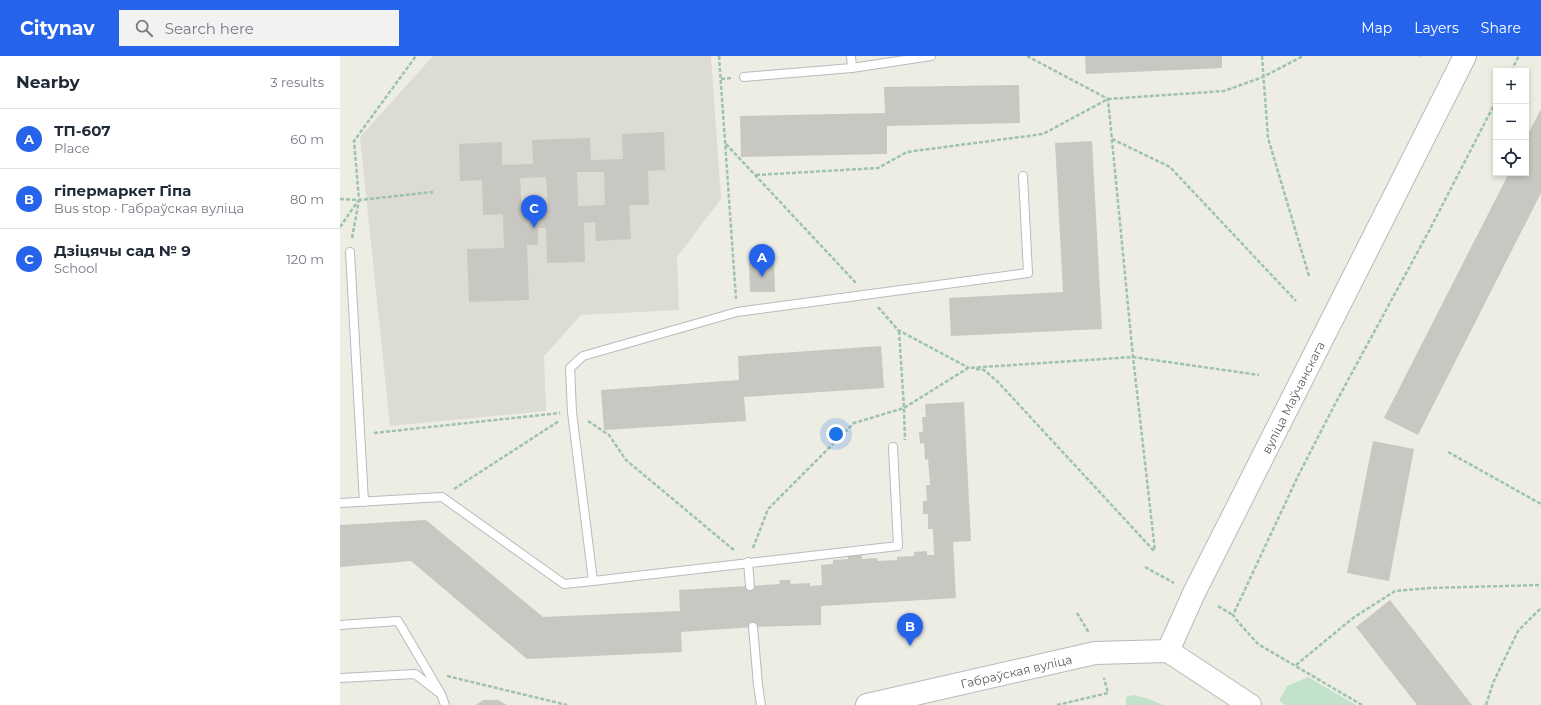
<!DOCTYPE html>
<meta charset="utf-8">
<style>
:root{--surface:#fff;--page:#f2f2f3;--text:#1f2937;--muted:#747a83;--line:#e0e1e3;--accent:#2563eb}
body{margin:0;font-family:Montserrat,sans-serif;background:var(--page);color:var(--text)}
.controls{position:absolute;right:12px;top:12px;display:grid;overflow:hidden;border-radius:0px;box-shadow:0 2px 6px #0003}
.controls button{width:36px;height:36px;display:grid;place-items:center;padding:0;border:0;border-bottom:1px solid var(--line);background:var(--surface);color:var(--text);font:20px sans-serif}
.you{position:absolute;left:496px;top:378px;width:14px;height:14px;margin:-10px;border:3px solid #fff;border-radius:50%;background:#1a73e8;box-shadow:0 0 0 6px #1a73e833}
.badge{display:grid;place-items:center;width:26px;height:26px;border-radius:50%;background:var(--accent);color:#fff;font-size:13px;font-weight:700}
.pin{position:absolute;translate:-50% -33px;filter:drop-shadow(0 1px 2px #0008)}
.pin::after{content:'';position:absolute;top:21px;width:14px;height:12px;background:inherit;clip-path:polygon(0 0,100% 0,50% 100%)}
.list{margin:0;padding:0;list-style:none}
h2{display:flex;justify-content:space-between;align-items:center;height:52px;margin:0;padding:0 16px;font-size:17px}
h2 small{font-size:13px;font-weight:400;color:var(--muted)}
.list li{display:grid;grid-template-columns:26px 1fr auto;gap:12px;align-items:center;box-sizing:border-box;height:60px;padding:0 16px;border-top:1px solid var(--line)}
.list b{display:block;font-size:15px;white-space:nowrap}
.list p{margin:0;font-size:13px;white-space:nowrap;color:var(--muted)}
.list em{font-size:13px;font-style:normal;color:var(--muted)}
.icon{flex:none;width:22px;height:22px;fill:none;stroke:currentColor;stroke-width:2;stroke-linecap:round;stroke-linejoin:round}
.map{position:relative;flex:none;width:1201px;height:649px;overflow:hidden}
header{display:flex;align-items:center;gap:24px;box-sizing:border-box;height:56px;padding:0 20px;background:var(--accent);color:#fff}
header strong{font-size:19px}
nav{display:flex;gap:22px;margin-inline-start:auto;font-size:14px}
.search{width:280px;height:36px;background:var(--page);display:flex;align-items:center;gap:10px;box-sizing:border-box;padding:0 14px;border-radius:0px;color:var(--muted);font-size:15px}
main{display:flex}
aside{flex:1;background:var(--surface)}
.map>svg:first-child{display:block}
.education{fill:#dcdcd3}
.green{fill:#c3e2ca}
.building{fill:#c8c7c1;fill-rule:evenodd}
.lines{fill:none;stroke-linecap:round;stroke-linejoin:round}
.lane-casing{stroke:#b9babf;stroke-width:10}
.secondary-casing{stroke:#b8b9be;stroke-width:24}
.path{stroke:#9dc2b0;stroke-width:2.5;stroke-dasharray:4 2;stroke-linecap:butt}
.lane{stroke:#fff;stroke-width:8}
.secondary{stroke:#fff;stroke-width:22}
.labels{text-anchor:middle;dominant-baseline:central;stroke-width:4;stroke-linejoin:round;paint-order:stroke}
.street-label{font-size:12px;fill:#5c5e63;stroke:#fff}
</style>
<header>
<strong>Citynav</strong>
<div class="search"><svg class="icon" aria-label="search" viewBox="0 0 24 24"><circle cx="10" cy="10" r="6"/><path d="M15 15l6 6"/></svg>Search here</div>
<nav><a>Map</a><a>Layers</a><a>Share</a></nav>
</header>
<main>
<aside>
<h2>Nearby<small>3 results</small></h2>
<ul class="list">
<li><span class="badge">A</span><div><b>ТП-607</b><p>Place</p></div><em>60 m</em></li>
<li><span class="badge">B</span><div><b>гіпермаркет Гіпа</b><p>Bus stop · Габраўская вуліца</p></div><em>80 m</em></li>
<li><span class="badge">C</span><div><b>Дзіцячы сад № 9</b><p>School</p></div><em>120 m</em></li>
</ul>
</aside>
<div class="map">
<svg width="1201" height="649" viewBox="0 0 1201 649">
<rect width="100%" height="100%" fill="#edede4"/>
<!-- education -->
<path class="education" d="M93 0H371L381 143 337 201 339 254 241 259 204 300 206 355 50 370 20 81Z"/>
<!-- green -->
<path class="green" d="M968 621 1016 649H946L939 645 947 630Z
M793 639 806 642 823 649H786V641Z"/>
<!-- building -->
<path class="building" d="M745 0H882V12L746 18Z
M679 29 680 67 547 70V98L401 101 400 60 545 57 544 31Z
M1201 53V137L1078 379 1044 362 1169 117H1186V82Z
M324 76 325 114 308 115 309 149H289L291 183 256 185 255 166 244 167 245 206 207 207 206 172H198V189H187L189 244 129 246 127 193 164 192 163 158 143 159 142 124 120 125 119 88 162 86V109L193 108 192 84 250 82 251 104 283 103 282 78ZM237 116H264L265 149 238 150ZM206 121 208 154 182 156 180 122Z
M752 85 762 273 611 280 609 242 723 236 715 87Z
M434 205 435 236H410L409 206Z
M541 290 544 332 404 341 406 365 264 374 261 334 399 324 398 300Z
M624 346 631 485 613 486 616 542 481 550V569L413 571 341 576 342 596 187 603 71 505 0 511V469L86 464 203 561 340 555 339 534 440 528 439 524H450L451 528 470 527V530L482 529 481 509 493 508V504L508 503V499H522V503L537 502 538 505 557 504V501L574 500V496L587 495V499H594L593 473H588V458H583V445H587L586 429H590L588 403 585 404 584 387 580 388 579 376H583L582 361H586L585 348Z
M1033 385 1074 393 1049 525 1007 517Z
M1050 544 1132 649H1077L1016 571Z
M143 644H158L167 649H136Z"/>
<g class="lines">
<defs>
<path id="lane" d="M511 0 512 12
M404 21 512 12 591 0
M10 196 24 446
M0 447 102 441 224 528 253 525 558 490 553 391
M408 506 410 530
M253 525 232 356 230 312 243 300 397 256 688 217 683 120
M0 569 58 565 101 638
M413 571 418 629 421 649
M0 622 75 618 101 638 105 649"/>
<g id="secondary">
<path id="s1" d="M527 649 755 597 828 595"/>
<path id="s2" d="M910 649 828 595 854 537 1125 0"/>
</g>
</defs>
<!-- lane casing -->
<use href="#lane" class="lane-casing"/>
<!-- secondary casing -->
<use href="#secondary" class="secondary-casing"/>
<!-- path -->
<path class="path" d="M379 0 396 243
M687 0 768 43 793 301 815 495
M922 0 928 82 969 220
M1079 0H1080
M1171 15 1179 0
M381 23 391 22
M772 83 830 111 956 245
M386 88 516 227
M416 119 538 112 567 96 703 78 768 43 884 35 923 21 963 0
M0 143 19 144 93 136
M0 171 18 145
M12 182 19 144 14 85 76 0
M538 251 558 274 629 312
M559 275 564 352 565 384
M636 313 644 314 658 326 815 496
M248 365 269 379 286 404 395 495
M34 377 220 357
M1108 396 1201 448
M114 433 219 365
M413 492 428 453 514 367 564 352 628 312 793 301 919 319
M805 511 834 527
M878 550 893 559
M737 557 749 577
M956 609 1013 562 1055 535 1090 532 1201 529
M107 620 227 649
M717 649 768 637 764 622
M1022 649 918 588 899 567 893 559 958 420 995 348 1089 175 1156 45
M1146 649 1153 627 1178 575 1201 552"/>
<!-- lane -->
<use href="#lane" class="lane"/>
<!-- secondary -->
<use href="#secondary" class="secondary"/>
</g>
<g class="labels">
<!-- street labels -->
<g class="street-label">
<text stroke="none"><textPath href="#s2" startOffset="381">вуліца Маўчанскага</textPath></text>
<text stroke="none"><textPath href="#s1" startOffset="153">Габраўская вуліца</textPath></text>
</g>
</g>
</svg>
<div class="controls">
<button>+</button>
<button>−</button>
<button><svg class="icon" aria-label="locate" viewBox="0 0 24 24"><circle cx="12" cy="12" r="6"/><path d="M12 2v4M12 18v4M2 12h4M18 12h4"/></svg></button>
</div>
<div class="you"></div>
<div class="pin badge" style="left:422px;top:221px">A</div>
<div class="pin badge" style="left:570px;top:590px">B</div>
<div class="pin badge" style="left:194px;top:172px">C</div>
</div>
</main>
